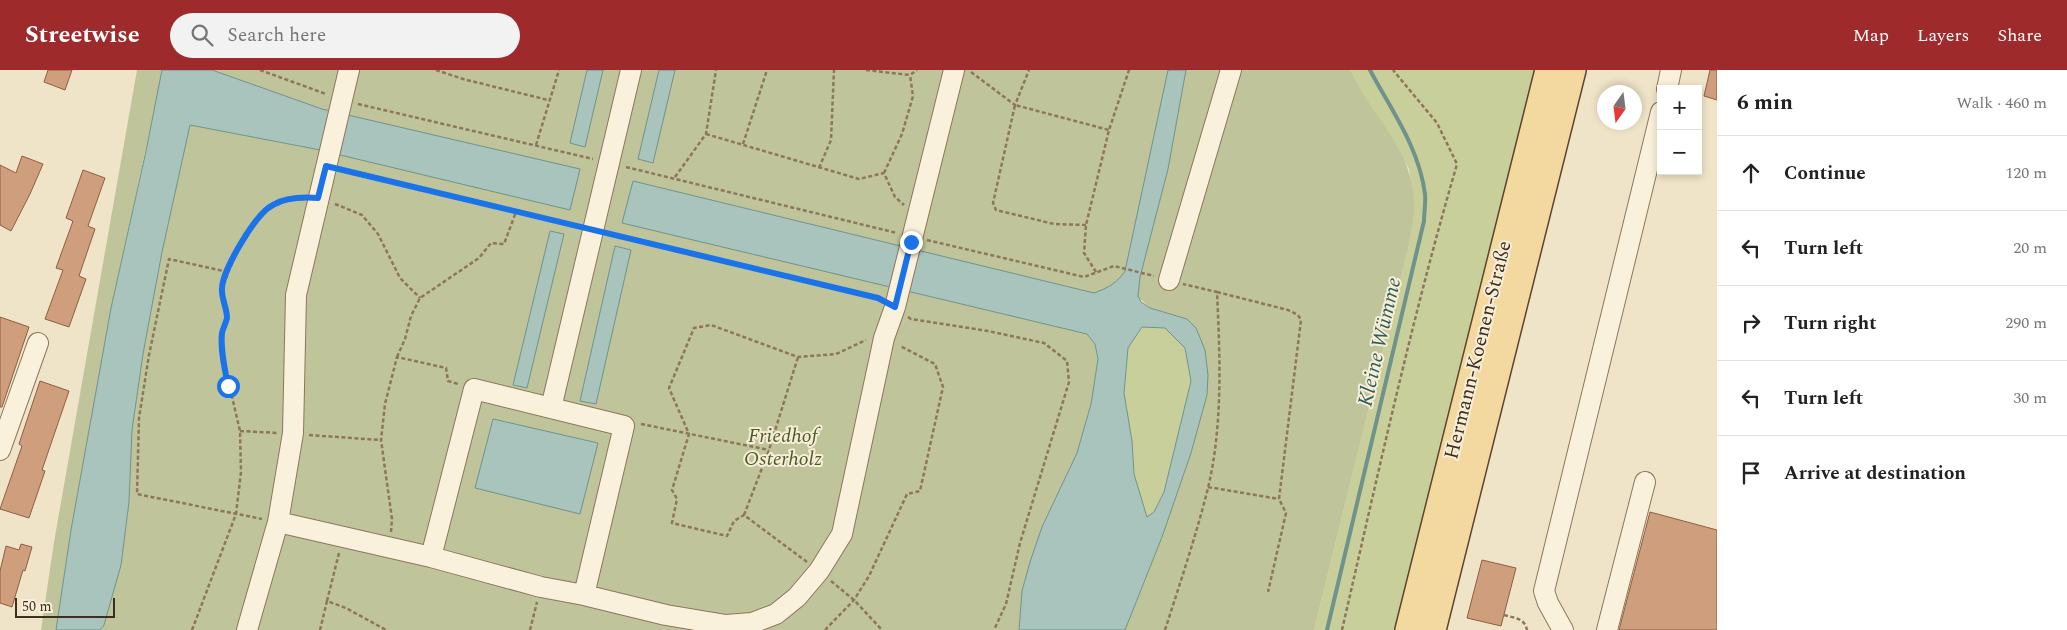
<!DOCTYPE html>
<meta charset="utf-8">
<style>
:root{--surface:#fff;--page:#f2f2f2;--text:#222;--muted:#767676;--line:#e0e0e0;--accent:#9e2a2b}
body{margin:0;font-family:Spectral,serif;background:var(--page);color:var(--text)}
.controls{position:absolute;right:15px;top:15px;display:grid;overflow:hidden;border-radius:0px;box-shadow:0 2px 8px #0003}
.controls button{width:45px;height:45px;display:grid;place-items:center;padding:0;border:0;border-bottom:1px solid var(--line);background:var(--surface);color:var(--text);font:25px sans-serif}
.compass{position:absolute;left:1597px;top:15px;width:45px;height:45px;border-radius:50%;background:var(--surface);box-shadow:0 2px 8px #0003;rotate:194deg}
.scale{position:absolute;left:15px;bottom:12px;width:100px;box-sizing:border-box;padding-left:5px;border:2px solid #3d2e20;border-top:0;font-size:14px;line-height:18px;white-space:nowrap;color:#3d2e20;-webkit-text-stroke:4px #f7eed8;paint-order:stroke}
.stop{position:absolute;width:15px;height:15px;margin:-11px;border:4px solid #1a73e8;border-radius:50%;background:#fff}
.stop.end{background:#1a73e8;border-color:#fff;box-shadow:0 1px 5px #0008}
.list{margin:0;padding:0;list-style:none}
h2{display:flex;justify-content:space-between;align-items:center;height:65px;margin:0;padding:0 20px;font-size:21px}
h2 small{font-size:16px;font-weight:400;color:var(--muted)}
.list li{display:grid;grid-template-columns:32px 1fr auto;gap:15px;align-items:center;box-sizing:border-box;height:75px;padding:0 20px;border-top:1px solid var(--line)}
.list b{display:block;font-size:19px;white-space:nowrap}
.list em{font-size:16px;font-style:normal;color:var(--muted)}
.icon{flex:none;width:28px;height:28px;fill:none;stroke:currentColor;stroke-width:2;stroke-linecap:round;stroke-linejoin:round}
.map{position:relative;flex:none;width:1717px;height:560px;overflow:hidden}
header{display:flex;align-items:center;gap:30px;box-sizing:border-box;height:70px;padding:0 25px;background:var(--accent);color:#fff}
header strong{font-size:24px}
nav{display:flex;gap:28px;margin-inline-start:auto;font-size:18px}
.search{width:350px;height:45px;background:var(--page);display:flex;align-items:center;gap:12px;box-sizing:border-box;padding:0 18px;border-radius:28px;color:var(--muted);font-size:19px}
main{display:flex}
aside{flex:1;background:var(--surface)}
.map>svg:first-child{display:block}
.green{fill:#c9cf9b}
.cemetery{fill:#bfc49a}
.water{fill:#a9c4bc;stroke:#6f938a;fill-rule:evenodd}
.lines{fill:none;stroke-linecap:round;stroke-linejoin:round}
.stream{stroke:#6f938a;stroke-width:4}
.building{fill:#cf9f7d;stroke:#8d5f41}
.minor-casing{stroke:#8d765c;stroke-width:22}
.major-casing{stroke:#5b4430;stroke-width:28}
.path{stroke:#8d765c;stroke-width:2.5;stroke-dasharray:4 2.5;stroke-linecap:butt}
.minor{stroke:#faf1dc;stroke-width:20}
.major{stroke:#f3d9a0;stroke-width:25}
.route{stroke:#1a73e8;stroke-width:6}
.labels{text-anchor:middle;dominant-baseline:central;stroke-width:4;stroke-linejoin:round;paint-order:stroke}
.street-label{font-size:20px;fill:#3d2e20;stroke:#f7eed8}
.park-label{font-size:20px;font-style:italic;fill:#4d5a26;stroke:#f7eed8}
.water-label{font-size:21px;font-style:italic;fill:#2f5d5a;stroke:#f7eed8}
</style>
<header>
<strong>Streetwise</strong>
<div class="search"><svg class="icon" aria-label="search" viewBox="0 0 24 24"><circle cx="10" cy="10" r="6"/><path d="M15 15l6 6"/></svg>Search here</div>
<nav><a>Map</a><a>Layers</a><a>Share</a></nav>
</header>
<main>
<div class="map">
<svg width="1717" height="560" viewBox="0 0 1717 560">
<rect width="100%" height="100%" fill="#f0e4c8"/>
<!-- green -->
<path class="green" d="M1351 0H1536L1409 509 1394 560H1314L1409 175 1414 130 1409 99 1358 15Z
M1142 257 1165 258 1185 278 1191 311 1164 422 1154 442 1147 447 1134 404 1132 371 1124 323 1128 278Z"/>
<!-- cemetery -->
<path class="cemetery" d="M137 0H162V5L111 238 71 460 56 560H41L54 472Z
M212 0H1351C1370 45 1411 77 1414 129 1415 144 1411 160 1409 175L1314 560H1125L1162 467 1191 383 1207 325 1187 249 1150 238 1119 210 1107 219 1094 223 633 111 623 153 1087 264 1095 274 1098 289 1091 334 1077 383 1042 457 1030 492 1022 521 1019 560H100L104 555 121 495 129 432 132 360 143 284 162 182 190 55 315 79 322 39Z"/>
<!-- water -->
<path class="water" d="M162 0H212L322 39 580 99 570 140 315 79 190 55 162 182 143 284 132 360 129 432 121 495 104 555 100 560H56L71 460 111 238 146 81Z
M587 0H603L585 77 570 73Z
M659 0H675L653 93 638 89Z
M1168 0H1186L1168 99 1140 207 1138 226 1141 232 1150 238 1187 249 1196 258 1205 280 1208 305 1207 325 1191 383 1162 467 1125 560H1019L1022 521 1030 492 1042 457 1077 383 1091 334 1098 289 1095 274 1087 264 622 153 633 111 1094 223C1108 218 1117 213 1125 201ZM1142 257 1165 258 1185 278 1191 311 1164 422 1154 442 1147 447 1134 404 1132 371 1124 323 1128 278Z
M550 161 564 164 527 318 513 315Z
M615 176 631 180 596 334 580 331Z
M493 349 598 373 580 444 475 418Z"/>
<g class="lines">
<!-- stream -->
<path class="stream" d="M1327 560 1424 151C1424 142 1426 133 1425 124 1419 77 1391 40 1370 0"/>
</g>
<!-- building -->
<path class="building" d="M48 0H72L65 20 44 12Z
M1710 0H1717V30L1704 26Z
M22 86 43 94 30 124 11 161 0 155V95L16 103Z
M83 100 105 108 88 156 95 159 79 206 86 209 69 257 45 249 63 200 56 198 73 151 66 148Z
M0 247 29 257 2 337H0Z
M40 311 69 321 42 400 45 401 29 448 0 439 22 376 19 374Z
M1650 442 1717 460V560H1619Z
M21 474 32 477 25 501 23 500 12 537 0 533V501L6 476 19 480Z
M1482 490 1516 498 1501 556 1467 548Z"/>
<g class="lines">
<defs>
<path id="minor" d="M1667 19 1671 0
M1169 210 1231 0
M551 338 631 0
M0 380 38 273
M278 452 431 487 541 517 584 525 624 356 474 319 431 487
M584 525 666 545 726 555 752 553 776 544 797 527 819 501 842 464 884 268 895 237 954 0
M247 560 278 452 293 363 296 225 349 0
M1563 560 1548 533 1544 521 1661 42
M1607 560 1645 412"/>
<path id="major" d="M1408 560 1548 0
M1433 560 1573 0"/>
</defs>
<!-- minor casing -->
<use href="#minor" class="minor-casing"/>
<!-- major casing -->
<use href="#major" class="major-casing"/>
<!-- path -->
<path class="path" d="M260 0 326 24
M436 0 463 9 548 30
M866 0 910 5 917 0
M971 2 1015 35 1029 0
M358 34 593 89
M706 64 859 109 884 103 895 127 904 135
M743 74 767 0
M536 75 559 0
M626 97 897 163
M819 98 831 70 834 0
M341 100 577 155
M884 103 902 64 913 26 910 5
M675 107 706 64 716 0
M335 134 362 145 378 164 400 208 420 228
M1086 155 1054 154 996 140 993 133 1015 35 1109 60
M609 163 880 229
M927 170 1084 207 1114 196 1154 206
M228 202 169 189 149 285 139 348 137 424 262 449
M1096 202 1084 183 1086 155 1109 60 1129 0
M1217 222 1288 240 1298 245 1301 250 1279 429 1286 443 1268 522
M908 247 911 249 988 261 1044 273 1067 291 1069 312 1020 473 1006 534 994 560
M397 287 405 269 411 246 420 228 479 188 491 173 504 174 516 142
M641 354 769 380
M240 361 278 363
M309 365 380 370
M1208 417 1279 429
M744 445 769 380 798 287
M391 462 392 449 381 370 385 334 397 287 446 298 448 311 458 314
M807 492 744 445 734 451 727 466 672 453 677 429 672 420 689 364 669 318 694 258 711 255 798 287 836 284 866 270
M831 511 854 530 882 560
M327 531 339 483
M1504 545C1514 548 1525 548 1527 560
M192 560 236 444 241 402 240 361 223 288 222 263 227 249 222 218 235 186 248 161 261 145 273 134 303 127
M320 560 327 531 346 538 386 560
M530 560 537 532
M825 560 854 530 869 506 907 424 920 421 943 317 935 294 900 276
M1165 560C1180 513 1196 466 1208 418 1223 355 1220 287 1217 222L1183 214
M1342 560C1378 404 1412 248 1457 94L1437 53 1393 0"/>
<!-- minor -->
<use href="#minor" class="minor"/>
<!-- major -->
<use href="#major" class="major"/>
</g>
<g class="lines">
<!-- route -->
<path class="route" d="M228 316C225 299 220 280 222 263 223 258 226 253 227 248 227 238 221 228 222 218 223 199 256 143 273 135 286 127 304 127 318 128L326 96 878 228 895 237 911 172"/>
</g>
<g class="labels">
<!-- street labels -->
<g class="street-label">
<text transform="translate(1478 280) rotate(-76)">Hermann-Koenen-Straße</text>
</g>
<!-- park labels -->
<g class="park-label">
<text x="783" y="366">Friedhof<tspan x="783" dy="23">Osterholz</tspan></text>
</g>
<!-- water labels -->
<g class="water-label">
<text transform="translate(1380 272) rotate(-77)">Kleine Wümme</text>
</g>
</g>
</svg>
<div class="controls">
<button>+</button>
<button>−</button>
</div>
<svg class="compass" viewBox="-18 -18 36 36"><path d="M0-13l5 13h-10z" fill="#e53935"/><path d="M0 13l5-13h-10z" fill="#767676"/></svg>
<div class="scale">50 m</div>
<div class="stop" style="left:228px;top:316px"></div>
<div class="stop end" style="left:911px;top:172px"></div>
</div>
<aside>
<h2>6 min<small>Walk · 460 m</small></h2>
<ul class="list">
<li><svg class="icon" aria-label="ahead" viewBox="0 0 24 24"><path d="M12 20V5M6 11l6-6 6 6"/></svg><div><b>Continue</b></div><em>120 m</em></li>
<li><svg class="icon" aria-label="left" viewBox="0 0 24 24"><path d="M17 20v-9H6M10 6l-5 5 5 5"/></svg><div><b>Turn left</b></div><em>20 m</em></li>
<li><svg class="icon" aria-label="right" viewBox="0 0 24 24"><path d="M7 20v-9h11M14 6l5 5-5 5"/></svg><div><b>Turn right</b></div><em>290 m</em></li>
<li><svg class="icon" aria-label="left" viewBox="0 0 24 24"><path d="M17 20v-9H6M10 6l-5 5 5 5"/></svg><div><b>Turn left</b></div><em>30 m</em></li>
<li><svg class="icon" aria-label="arrive" viewBox="0 0 24 24"><path d="M6 21V4h12l-3 4 3 4H6"/></svg><div><b>Arrive at destination</b></div></li>
</ul>
</aside>
</main>
